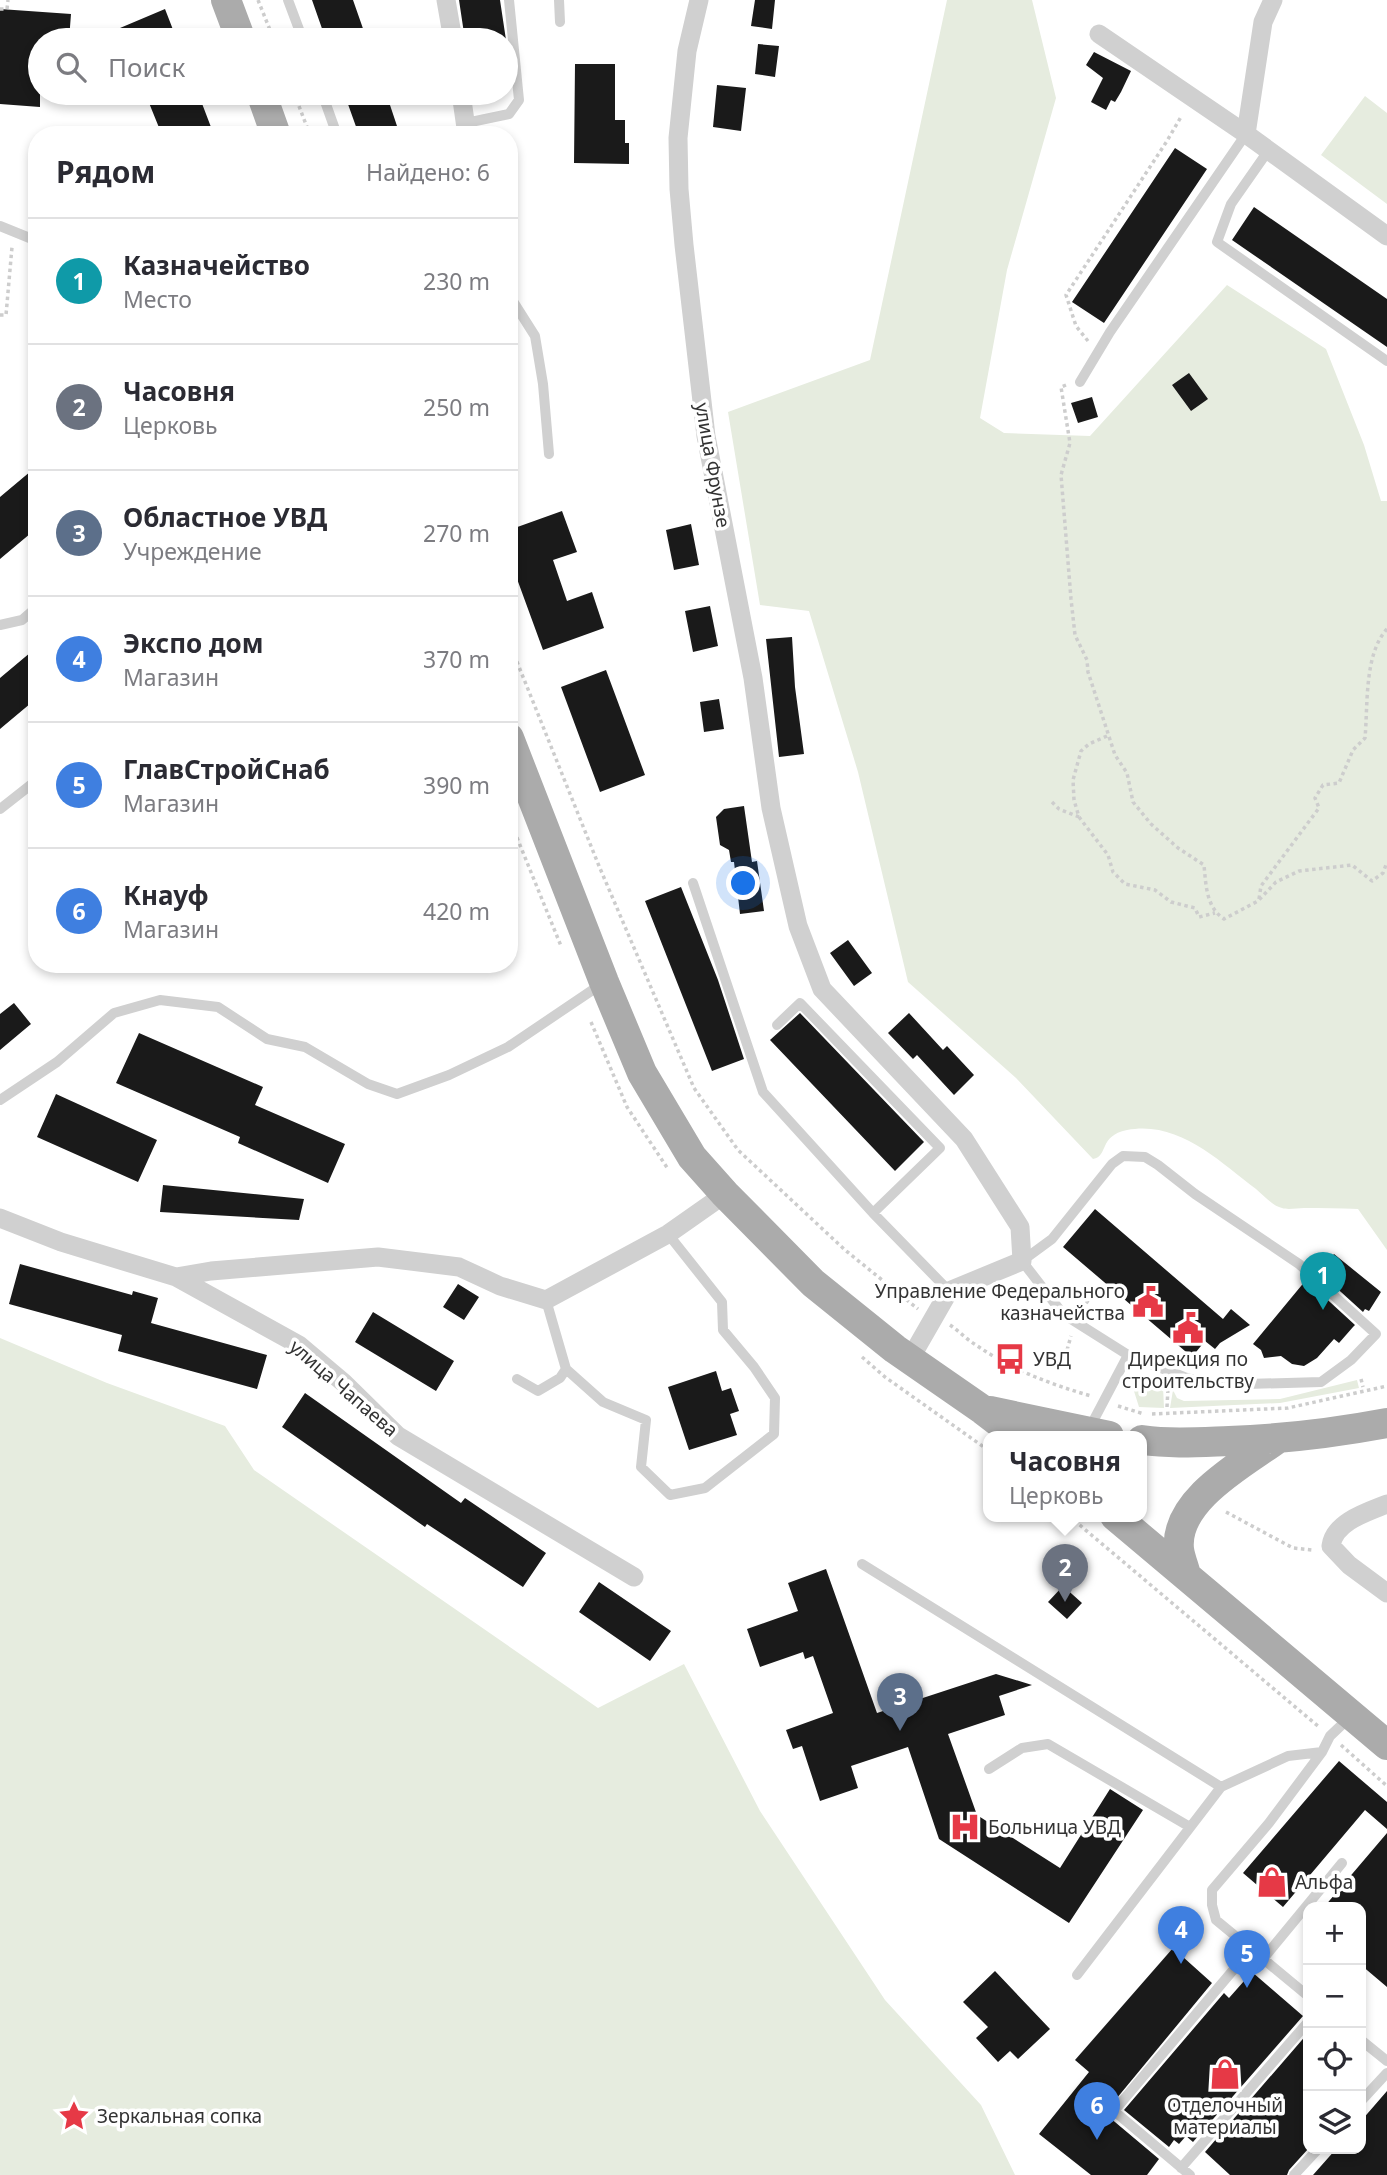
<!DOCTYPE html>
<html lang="ru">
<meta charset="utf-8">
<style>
:root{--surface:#fff;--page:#f2f2f3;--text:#2b2b33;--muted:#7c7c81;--line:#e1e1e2;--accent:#0f766e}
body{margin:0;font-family:"Noto Sans",sans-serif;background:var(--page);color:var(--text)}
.controls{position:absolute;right:21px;bottom:21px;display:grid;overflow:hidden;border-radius:14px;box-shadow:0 4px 10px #0003}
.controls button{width:63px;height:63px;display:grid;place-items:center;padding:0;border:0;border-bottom:2px solid var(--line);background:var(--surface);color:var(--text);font:35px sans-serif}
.you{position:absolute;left:744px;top:884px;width:24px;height:24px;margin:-18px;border:5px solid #fff;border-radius:50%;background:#1a73e8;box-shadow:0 0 0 10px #1a73e833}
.badge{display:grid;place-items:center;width:46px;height:46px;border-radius:50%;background:var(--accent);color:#fff;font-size:23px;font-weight:700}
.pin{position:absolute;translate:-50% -58px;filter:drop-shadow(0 2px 4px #0008)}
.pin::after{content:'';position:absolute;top:37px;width:24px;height:21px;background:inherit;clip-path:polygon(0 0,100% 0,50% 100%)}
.popup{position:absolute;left:983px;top:1431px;width:164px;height:91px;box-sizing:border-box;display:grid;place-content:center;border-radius:14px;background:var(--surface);filter:drop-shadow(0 2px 5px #0005);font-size:23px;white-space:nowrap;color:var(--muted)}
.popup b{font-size:26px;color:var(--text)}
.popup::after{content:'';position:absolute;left:50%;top:100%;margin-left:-14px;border:14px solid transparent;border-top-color:var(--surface)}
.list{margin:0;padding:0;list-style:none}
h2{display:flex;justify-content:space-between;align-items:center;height:91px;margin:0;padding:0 28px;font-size:30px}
h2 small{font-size:23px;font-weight:400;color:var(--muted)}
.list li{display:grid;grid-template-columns:46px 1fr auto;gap:21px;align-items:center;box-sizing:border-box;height:126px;padding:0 28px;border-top:2px solid var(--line)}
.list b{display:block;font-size:26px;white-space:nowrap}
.list p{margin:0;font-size:23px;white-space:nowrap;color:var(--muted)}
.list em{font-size:23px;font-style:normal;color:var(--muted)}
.icon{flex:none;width:38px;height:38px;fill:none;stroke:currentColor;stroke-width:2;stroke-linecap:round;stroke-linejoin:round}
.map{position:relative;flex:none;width:1387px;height:2175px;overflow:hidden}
.search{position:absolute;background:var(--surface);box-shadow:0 4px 10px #0003;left:28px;top:28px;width:490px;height:77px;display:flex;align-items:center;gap:18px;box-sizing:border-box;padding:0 24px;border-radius:38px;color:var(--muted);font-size:26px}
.panel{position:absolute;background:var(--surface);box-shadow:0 4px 10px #0003;left:28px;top:126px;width:490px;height:847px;border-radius:28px}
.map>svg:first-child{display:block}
.green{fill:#e6ecdf}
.building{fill:#1a1a1a}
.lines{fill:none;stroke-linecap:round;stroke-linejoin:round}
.path{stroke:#cdcdcd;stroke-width:3.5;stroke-dasharray:3.5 3.5;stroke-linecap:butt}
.service{stroke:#d0d0d0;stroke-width:10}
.minor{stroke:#d0d0d0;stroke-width:19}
.primary{stroke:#ababab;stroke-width:30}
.labels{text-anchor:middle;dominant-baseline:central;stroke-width:7;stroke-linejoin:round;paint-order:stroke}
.street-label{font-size:19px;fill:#333;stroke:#fff}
.poi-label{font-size:19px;fill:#333;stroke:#fff;text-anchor:start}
</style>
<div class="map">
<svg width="1387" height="2175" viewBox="0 0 1387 2175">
<rect width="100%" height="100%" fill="#fff"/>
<!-- green -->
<path class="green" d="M947 0H1032L1056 98 1007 270 980 418 1004 433 1090 436 1227 285 1326 349 1364 445 1381 501H1387V1250L1358 1209C1340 1208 1322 1208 1304 1208 1297 1208 1288 1210 1282 1208 1273 1206 1263 1195 1256 1189 1219 1161 1178 1120 1127 1130 1098 1136 1109 1156 1093 1159L1016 1078 908 982 858 772 809 611 760 605 728 412 870 360Z
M1365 96 1387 113V204L1321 155Z
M0 1338 107 1383 225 1426 254 1470 598 1708 684 1664 760 1811 885 2000 981 2105 1015 2175H0Z
M1143 1377 1151 1378 1163 1386 1164 1408 1139 1407 1133 1388 1137 1380Z
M1357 1380 1359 1388 1280 1403 1170 1408 1173 1390 1177 1398 1184 1401 1280 1399Z"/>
<!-- building -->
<path class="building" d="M312 0H353L367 40H326Z
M459 0H500L506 40H465Z
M755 0H775L772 29 751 26Z
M0 9 71 14 69 40H40V107L0 104Z
M165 9 177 40H125L120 28Z
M758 44 779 46 775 77 755 74Z
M1094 52 1131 71 1121 92 1115 102 1111 100 1106 110 1091 102 1103 78 1086 65Z
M575 64H615V120H625V143H629V164L574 163Z
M717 85 746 88 741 131 713 127Z
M145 93H198L214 135H162Z
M344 93H386L400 135H359Z
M1175 148 1207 169 1104 323 1072 302Z
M1254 207 1387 299V347L1232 240Z
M1189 373 1208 399 1191 411 1172 385Z
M1092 397 1098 417 1078 423 1071 403Z
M37 466V528L0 559V497Z
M562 511 577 552 553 560 567 601 592 592 604 628 543 650 509 557V530Z
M691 524 699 565 674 570 666 530Z
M710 606 718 646 693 652 685 611Z
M792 637 795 687 804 754 779 757 766 639Z
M37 647V698L0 729V678Z
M606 670 645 775 600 792 561 687Z
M719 699 724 729 704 732 700 702Z
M744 806 752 862 757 861 764 911 740 914 734 862H731L729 850 720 845 716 817 724 809Z
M681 887 718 980 744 1059 712 1071 645 901Z
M848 940 872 973 854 986 830 953Z
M14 1003 31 1024 0 1050V1014Z
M800 1013 924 1142 895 1171 770 1040Z
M909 1013 943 1050 947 1046 974 1075 954 1095 917 1055 913 1059 888 1033Z
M139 1033 263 1087 255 1105 345 1144 328 1183 238 1143 240 1137 116 1083Z
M56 1094 157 1140 138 1182 37 1137Z
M163 1185 304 1199 299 1220 160 1212Z
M1095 1209 1223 1319 1231 1309 1250 1325 1220 1343 1215 1349 1205 1341 1192 1357 1063 1247Z
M1334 1254 1381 1292 1369 1311 1365 1309 1363 1312 1319 1272Z
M20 1264 132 1295 133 1291 158 1298 151 1323 267 1355 257 1389 118 1351 122 1335 9 1304Z
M1306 1280 1355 1325 1353 1327 1339 1343 1334 1339 1317 1358 1304 1366 1292 1364 1281 1356 1264 1358 1261 1350 1253 1344Z
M458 1284 479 1297 464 1320 443 1307Z
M373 1312 454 1361 436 1391 355 1342Z
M716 1371 722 1391 731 1388 739 1411 730 1414 737 1435 689 1450 668 1387Z
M305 1393 461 1503 465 1498 546 1553 523 1587 427 1524 425 1527 282 1427Z
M826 1569 877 1713 996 1674 1032 1685 999 1696 1005 1715 948 1734 977 1815 1060 1868 1110 1789 1143 1810 1069 1923 939 1839 908 1747 851 1766 858 1788 820 1801 802 1746 793 1749 786 1730 833 1713 813 1656 805 1659 803 1652 760 1667 747 1629 798 1611 788 1583Z
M599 1582 671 1631 650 1661 579 1612Z
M1063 1586 1082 1603 1067 1619 1048 1602Z
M1339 1761 1387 1802V1829L1365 1810 1283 1907 1243 1873Z
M1387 1833V1987L1361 1965V1907H1324Z
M1173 1948 1212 1983 1107 2110 1109 2117 1159 2159 1147 2175H1091L1039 2134 1089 2072 1075 2060Z
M995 1971 1050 2029 1018 2059 1010 2051 998 2062 976 2038 988 2027 963 2002Z
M1252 1972 1303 2016 1193 2142 1186 2136 1179 2144 1174 2140 1169 2147 1124 2110 1224 1993 1229 1998Z
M1308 2033V2149L1289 2170 1287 2175H1230L1205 2152Z
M1387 2091V2175H1313L1336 2149H1361V2121Z"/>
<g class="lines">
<!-- path -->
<path class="path" d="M258 0 274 40
M0 9H7L8 0
M294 93 310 135
M0 315H6L12 247
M1088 341 1076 326 1066 295 1167 141 1182 115
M1066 385 1061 387 1070 443 1061 475 1071 599 1075 635 1087 660 1088 672 1115 755 1127 773 1133 802 1151 824 1178 848 1204 865C1206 885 1206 907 1224 919L1258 901 1276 882 1299 871 1352 865 1372 881 1383 873 1387 862
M509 642 599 866 694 1088 738 1150 845 1250 918 1309
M1107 736 1089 744 1081 751 1073 780 1074 800 1079 817 1108 855 1113 872 1125 884 1155 890 1171 902 1195 908 1199 917 1215 913
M1052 802 1059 809 1079 817
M509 818 561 946
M1259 899 1261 886 1319 808 1315 798 1323 785 1339 783 1353 750 1365 738C1368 705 1364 654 1387 629
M591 1022 627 1107 668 1169
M1082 1309 1095 1291
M950 1325C959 1331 966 1339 976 1345 1012 1370 1050 1384 1091 1396
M1067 1350 1071 1336
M862 1357 885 1377 988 1450
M1361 1379 1363 1387
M1118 1406 1144 1414
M1167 1407 1168 1388
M1152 1414 1288 1408 1387 1386
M1226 1512 1293 1548 1312 1550
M1069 1516 1319 1727
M1341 1745 1387 1786"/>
<!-- service -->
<path class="service" d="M288 0 303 40
M559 0 560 22
M322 93 337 135
M466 123 509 114 519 100 509 0
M1268 151 1231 204 1217 242 1387 361
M0 226 37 241
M509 295 535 336 543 384 549 454
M1080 382 1110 332 1246 134
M509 597 510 600
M0 625 22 620 37 607
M0 809 37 780
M693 883 763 1092 873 1213 949 1291
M777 1025 800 1003 940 1148 873 1213
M0 1100 57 1062 114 1013 160 1000 218 1007 267 1039 305 1047 368 1084 397 1094 449 1075 508 1047 600 985
M1123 1156 1145 1157 1158 1165 1195 1194 1299 1264 1376 1334 1351 1360 1321 1382 1212 1385 1184 1377 1128 1355 1063 1314 1022 1261 1052 1239 1112 1164Z
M566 1369 603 1402 646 1420 641 1467 670 1495 705 1488 774 1434 775 1398 754 1367 723 1330 722 1302 668 1234
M517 1379 538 1391 560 1378 566 1369 546 1300
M1089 1429 1128 1355
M862 1564 1221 1787
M989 1769 1022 1748 1048 1744 1190 1827
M1263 1959 1342 1863
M1077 1975 1221 1787 1288 1756 1322 1752
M1308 1996 1216 1920 1212 1905V1890L1269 1823 1322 1752 1330 1736 1349 1718
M1361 2040 1387 2061
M1361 2101 1387 2073
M1181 2168 1308 2022
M1190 2175 1114 2111 1251 1949
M1294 2175 1318 2149"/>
<!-- minor -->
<path class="minor" d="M446 0 453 40
M699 0 687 51 678 138 679 189 684 245 706 436 753 678 771 808 798 926 822 989 964 1139 1020 1227 1022 1261 949 1291 910 1359
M1099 34 1246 134 1387 236
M461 93 467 135
M1246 134 1263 22 1273 0
M0 1218 61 1242 176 1277 299 1345 344 1383 398 1436 634 1577
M176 1277 211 1271 378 1257 459 1267 500 1286 546 1300 668 1234 725 1194
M1387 1504C1367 1512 1334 1522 1331 1546L1349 1565 1387 1593"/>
<!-- primary -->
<path class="primary" d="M226 0 241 40
M261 93 276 135
M509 738 604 982 642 1073 692 1157 725 1194 813 1283 895 1349 983 1410 1017 1436
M990 1411 1109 1436
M1142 1440C1171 1444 1200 1442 1229 1441 1283 1439 1334 1433 1387 1423
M1115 1516 1387 1745
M1186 1575C1184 1567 1180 1557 1179 1549 1174 1500 1244 1463 1277 1439"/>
</g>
<!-- icons -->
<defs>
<symbol id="civic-bare" viewBox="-9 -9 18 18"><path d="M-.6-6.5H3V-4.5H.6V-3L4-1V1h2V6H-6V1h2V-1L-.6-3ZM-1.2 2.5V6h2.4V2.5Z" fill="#e63946" stroke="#fff" stroke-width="2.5" paint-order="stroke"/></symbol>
<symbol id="bus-bare" viewBox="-9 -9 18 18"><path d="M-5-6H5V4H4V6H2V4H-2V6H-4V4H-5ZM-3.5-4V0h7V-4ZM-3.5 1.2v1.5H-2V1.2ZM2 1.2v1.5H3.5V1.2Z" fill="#e63946" stroke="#fff" stroke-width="2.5" paint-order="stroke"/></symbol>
<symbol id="hospital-bare" viewBox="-9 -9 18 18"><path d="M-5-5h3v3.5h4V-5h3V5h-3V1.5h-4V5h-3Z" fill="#e63946" stroke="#fff" stroke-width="2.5" paint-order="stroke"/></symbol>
<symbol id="shop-bare" viewBox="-9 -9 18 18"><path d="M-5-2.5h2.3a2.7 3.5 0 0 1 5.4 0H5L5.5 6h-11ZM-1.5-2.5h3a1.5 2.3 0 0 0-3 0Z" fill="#e63946" stroke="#fff" stroke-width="2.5" paint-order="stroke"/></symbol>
<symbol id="sight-bare" viewBox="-9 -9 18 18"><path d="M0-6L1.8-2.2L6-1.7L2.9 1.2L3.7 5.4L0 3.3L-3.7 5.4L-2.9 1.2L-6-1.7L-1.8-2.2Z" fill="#e63946" stroke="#fff" stroke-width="2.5" paint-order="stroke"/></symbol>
</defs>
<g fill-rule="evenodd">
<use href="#civic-bare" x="1126" y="1280" width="44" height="44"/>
<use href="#civic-bare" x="1166" y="1306" width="44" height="44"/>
<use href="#bus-bare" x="988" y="1337" width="44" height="44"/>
<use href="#hospital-bare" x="943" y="1805" width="44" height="44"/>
<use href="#shop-bare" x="1250" y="1860" width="44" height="44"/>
<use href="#shop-bare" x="1203" y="2052" width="44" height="44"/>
<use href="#sight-bare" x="52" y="2094" width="44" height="44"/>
</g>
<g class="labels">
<!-- street labels -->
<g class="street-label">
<text transform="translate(713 465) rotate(80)">улица Фрунзе</text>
<text transform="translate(344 1388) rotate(41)">улица Чапаева</text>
</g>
<!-- poi labels -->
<g class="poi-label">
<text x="1125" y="1291" text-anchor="end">Управление Федерального<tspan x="1125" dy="22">казначейства</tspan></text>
<text x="1033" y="1359">УВД</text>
<text x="1188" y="1359" text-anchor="middle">Дирекция по<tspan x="1188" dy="22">строительству</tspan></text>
<text x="988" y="1827">Больница УВД</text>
<text x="1295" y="1882">Альфа</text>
<text x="1225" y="2105" text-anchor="middle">Отделочный<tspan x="1225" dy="22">материалы</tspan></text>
<text x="97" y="2116">Зеркальная сопка</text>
</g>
</g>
</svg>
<div class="controls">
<button>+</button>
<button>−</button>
<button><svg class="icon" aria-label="locate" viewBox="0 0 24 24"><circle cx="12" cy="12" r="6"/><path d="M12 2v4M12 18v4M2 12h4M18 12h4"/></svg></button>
<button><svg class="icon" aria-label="layers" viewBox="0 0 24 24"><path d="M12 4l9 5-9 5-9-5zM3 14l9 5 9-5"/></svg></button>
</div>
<div class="you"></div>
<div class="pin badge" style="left:1323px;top:1310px;background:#0f9aa8">1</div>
<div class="pin badge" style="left:1065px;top:1602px;background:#6b7280">2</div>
<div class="popup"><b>Часовня</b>Церковь</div>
<div class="pin badge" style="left:900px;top:1731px;background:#5c6f8a">3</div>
<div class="pin badge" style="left:1181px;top:1964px;background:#3f7fe0">4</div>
<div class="pin badge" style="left:1247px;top:1988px;background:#3f7fe0">5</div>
<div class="pin badge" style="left:1097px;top:2140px;background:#3f7fe0">6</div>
<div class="search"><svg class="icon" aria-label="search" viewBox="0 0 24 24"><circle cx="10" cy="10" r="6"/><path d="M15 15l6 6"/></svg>Поиск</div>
<section class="panel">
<h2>Рядом<small>Найдено: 6</small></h2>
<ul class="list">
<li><span class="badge" style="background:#0f9aa8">1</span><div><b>Казначейство</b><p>Место</p></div><em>230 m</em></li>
<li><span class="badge" style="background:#6b7280">2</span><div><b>Часовня</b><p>Церковь</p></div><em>250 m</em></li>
<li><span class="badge" style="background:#5c6f8a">3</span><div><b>Областное УВД</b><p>Учреждение</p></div><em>270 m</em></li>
<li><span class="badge" style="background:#3f7fe0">4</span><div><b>Экспо дом</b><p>Магазин</p></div><em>370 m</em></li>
<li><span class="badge" style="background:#3f7fe0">5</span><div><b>ГлавСтройСнаб</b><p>Магазин</p></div><em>390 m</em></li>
<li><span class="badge" style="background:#3f7fe0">6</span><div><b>Кнауф</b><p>Магазин</p></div><em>420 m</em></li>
</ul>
</section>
</div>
